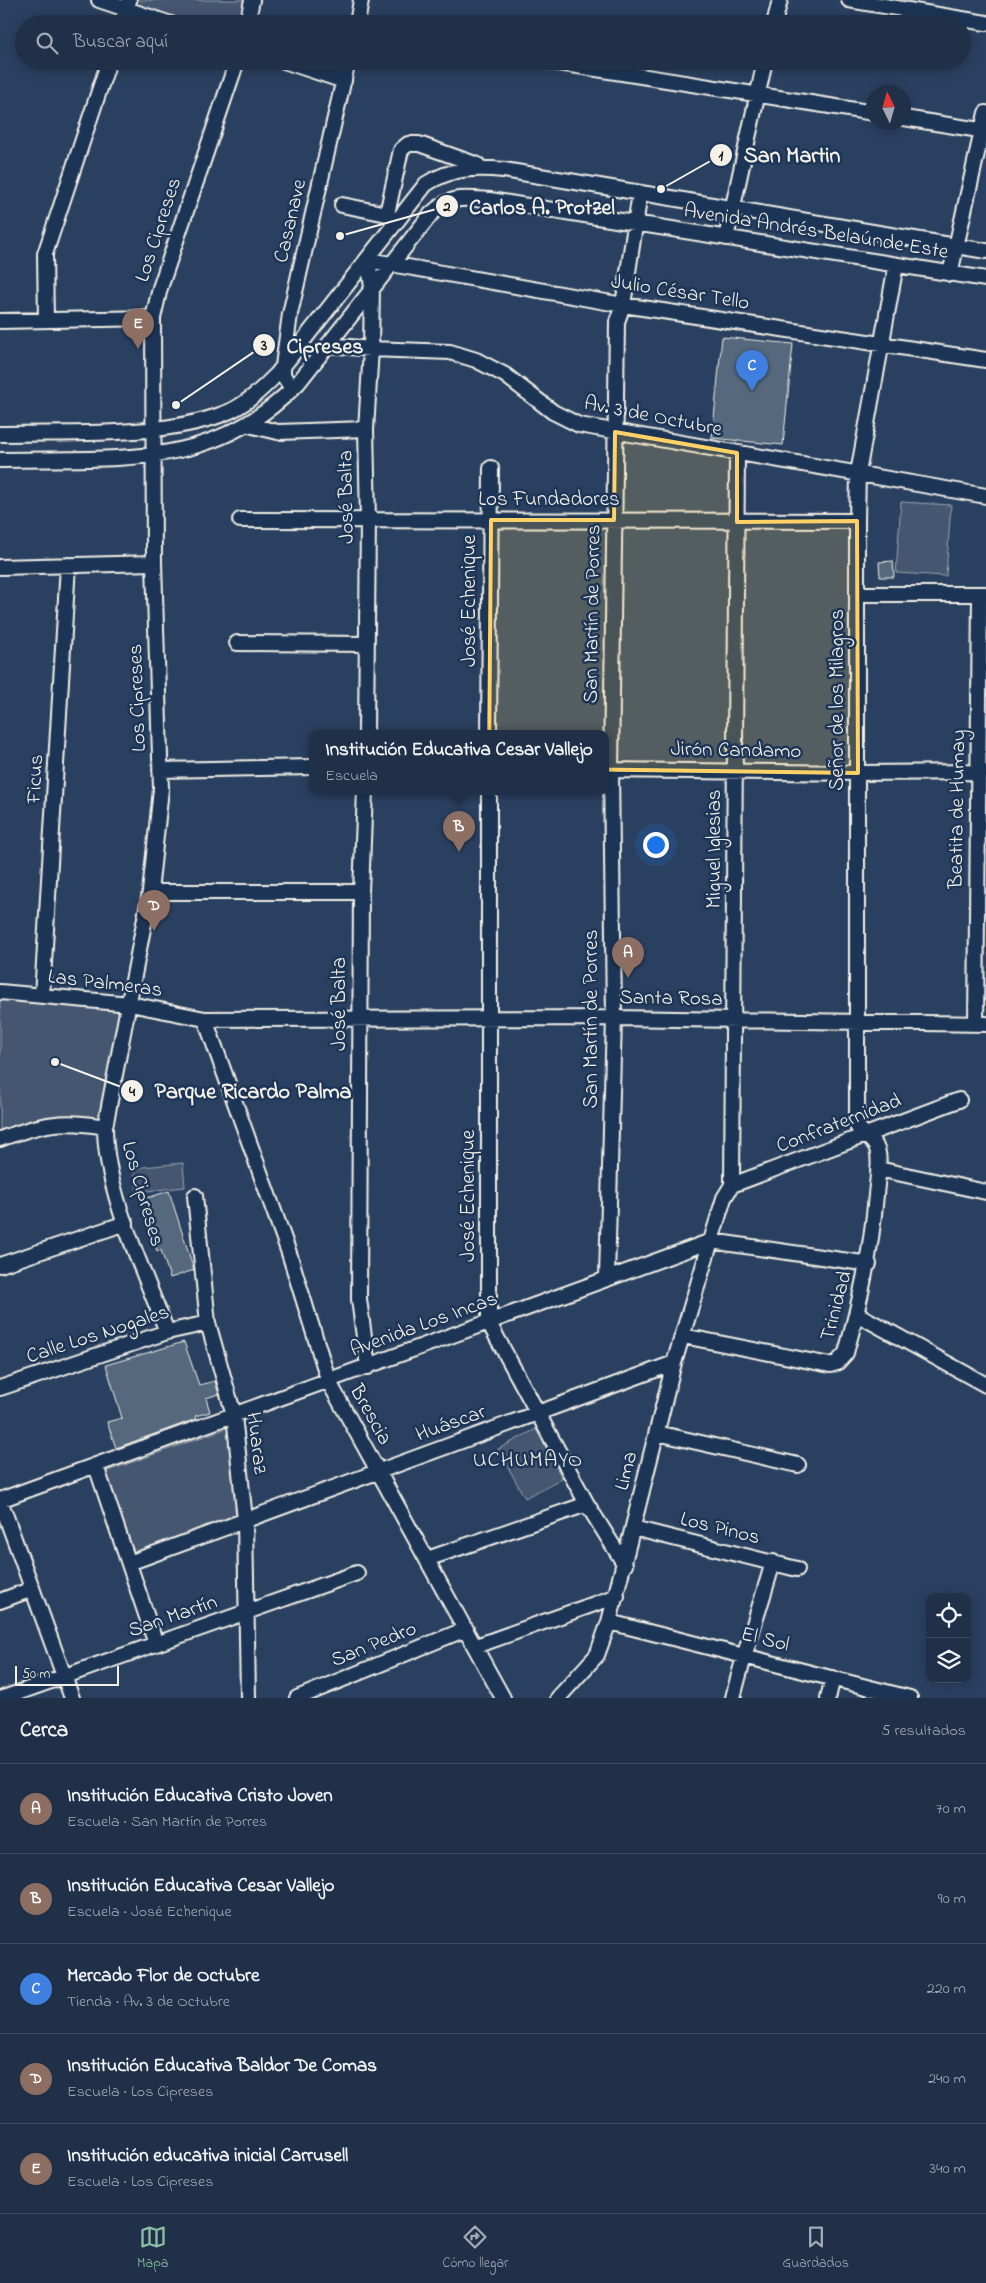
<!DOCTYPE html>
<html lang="es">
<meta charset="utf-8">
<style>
:root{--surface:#203048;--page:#2d3c52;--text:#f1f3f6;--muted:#a2a9b4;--line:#3d4b60;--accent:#8abfa5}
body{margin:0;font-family:"Indie Flower",sans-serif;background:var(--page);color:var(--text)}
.controls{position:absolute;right:15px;bottom:15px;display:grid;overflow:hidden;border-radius:10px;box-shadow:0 2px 12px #0003}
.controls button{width:45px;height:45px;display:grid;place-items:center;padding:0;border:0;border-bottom:1px solid var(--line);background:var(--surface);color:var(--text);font:25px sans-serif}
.compass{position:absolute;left:866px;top:85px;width:45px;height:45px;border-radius:50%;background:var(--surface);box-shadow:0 2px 12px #0003;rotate:355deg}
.scale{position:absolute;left:15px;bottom:12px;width:104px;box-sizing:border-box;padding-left:5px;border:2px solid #f4f1e8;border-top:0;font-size:14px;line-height:18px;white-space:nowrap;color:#f4f1e8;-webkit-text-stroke:4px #1d3557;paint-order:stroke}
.you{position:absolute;left:655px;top:844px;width:18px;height:18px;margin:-12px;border:4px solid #fff;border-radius:50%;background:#1a73e8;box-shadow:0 0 0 8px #1a73e833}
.badge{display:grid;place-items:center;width:32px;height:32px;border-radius:50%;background:var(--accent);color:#fff;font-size:16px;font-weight:700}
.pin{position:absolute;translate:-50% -41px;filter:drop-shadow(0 1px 2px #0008)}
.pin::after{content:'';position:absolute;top:26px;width:18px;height:15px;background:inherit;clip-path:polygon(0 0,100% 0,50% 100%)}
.popup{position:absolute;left:309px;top:730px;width:300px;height:65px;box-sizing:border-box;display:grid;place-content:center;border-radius:10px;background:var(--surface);filter:drop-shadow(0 1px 4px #0005);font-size:16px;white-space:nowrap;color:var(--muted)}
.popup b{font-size:19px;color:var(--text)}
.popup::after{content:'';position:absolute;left:50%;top:100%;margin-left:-10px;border:10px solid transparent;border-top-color:var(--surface)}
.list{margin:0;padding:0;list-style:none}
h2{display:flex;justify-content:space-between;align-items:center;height:65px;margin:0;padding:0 20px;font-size:21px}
h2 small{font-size:16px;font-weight:400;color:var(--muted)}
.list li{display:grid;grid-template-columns:32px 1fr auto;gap:15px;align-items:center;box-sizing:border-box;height:90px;padding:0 20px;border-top:1px solid var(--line)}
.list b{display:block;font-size:19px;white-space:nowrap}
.list p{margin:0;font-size:16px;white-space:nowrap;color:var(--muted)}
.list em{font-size:16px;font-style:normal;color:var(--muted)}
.icon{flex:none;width:28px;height:28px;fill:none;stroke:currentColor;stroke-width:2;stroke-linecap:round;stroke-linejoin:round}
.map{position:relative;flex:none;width:986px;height:1698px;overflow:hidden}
.search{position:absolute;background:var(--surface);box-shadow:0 2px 12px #0003;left:15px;right:15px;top:15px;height:55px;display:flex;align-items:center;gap:12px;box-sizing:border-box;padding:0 18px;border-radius:28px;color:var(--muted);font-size:19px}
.sheet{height:515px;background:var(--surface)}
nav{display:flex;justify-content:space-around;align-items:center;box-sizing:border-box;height:70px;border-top:1px solid var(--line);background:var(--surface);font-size:14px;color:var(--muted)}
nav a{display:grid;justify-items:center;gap:2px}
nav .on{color:var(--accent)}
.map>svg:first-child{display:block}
.green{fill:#445771;stroke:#9ca4ac}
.building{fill:#56677d;stroke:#f4f1e8}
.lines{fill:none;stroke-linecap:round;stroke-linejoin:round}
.minor-casing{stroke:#f4f1e8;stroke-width:18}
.minor{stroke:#1d3557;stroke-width:14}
.marked{fill:#ffd166;fill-opacity:0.2;stroke:#ffd166;stroke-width:4;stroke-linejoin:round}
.labels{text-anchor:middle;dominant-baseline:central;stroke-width:5;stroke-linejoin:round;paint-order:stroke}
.street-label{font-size:21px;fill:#f4f1e8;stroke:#1d3557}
.neighbourhood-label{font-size:22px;letter-spacing:1px;fill:#f4f1e8;stroke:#1d3557}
.leader{fill:none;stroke:#f4f1e8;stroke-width:2}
.callout-dot{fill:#f4f1e8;stroke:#1d3557;stroke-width:2}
.mark-label{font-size:15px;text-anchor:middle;font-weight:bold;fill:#111}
.callout-label{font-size:22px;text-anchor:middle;font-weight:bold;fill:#f4f1e8;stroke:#1d3557;stroke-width:5;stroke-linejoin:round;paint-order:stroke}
</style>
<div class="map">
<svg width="986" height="1698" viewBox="0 0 986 1698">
<rect width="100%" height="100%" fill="#2a4060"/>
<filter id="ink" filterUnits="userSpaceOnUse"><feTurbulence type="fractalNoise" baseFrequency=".02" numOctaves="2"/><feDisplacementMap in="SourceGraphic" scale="10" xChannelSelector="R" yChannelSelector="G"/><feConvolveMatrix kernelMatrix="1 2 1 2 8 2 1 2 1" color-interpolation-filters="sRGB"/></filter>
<g filter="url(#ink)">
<!-- green -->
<path class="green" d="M138 0H244L239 24H194L136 5Z
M901 502 951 505 946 576 896 573Z
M0 1000 121 1008 100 1118 65 1116 38 1118 0 1131Z
M183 1163 185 1187 137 1192 134 1168Z
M233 1426 243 1516 136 1558 105 1472Z
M536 1429 562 1478 525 1498 498 1449Z"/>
<!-- building -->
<path class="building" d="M722 337 793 344 783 445 712 438Z
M893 561 894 577H880L879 562Z
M169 1191 194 1270 170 1278 161 1250 157 1251 151 1230 154 1229 144 1199Z
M184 1342 199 1385 215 1381 219 1394 206 1398 210 1412 195 1416 196 1419 116 1448 107 1422 122 1418 106 1365Z"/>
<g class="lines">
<defs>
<path id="minor" d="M99 0 171 24
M849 0 986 23
M121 24 129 1
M247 24 252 0
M357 24 361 0
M774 24 780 0
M284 61 344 81
M546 61 874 113
M904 118 986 131
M342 205 387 214
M395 222 387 214 401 150 408 144H419L478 165
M726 238 765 61
M950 274 986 113
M46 320 45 254 109 61
M0 321 153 318
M329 345 371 349 450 352 476 360 505 375 553 412 579 425 986 496
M292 389 283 375V366L290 314 348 61
M249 425 278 432 366 429
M0 434C69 432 159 438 223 414 245 406 261 390 277 374L426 184C451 168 475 167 504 170L986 251
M0 460C113 457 213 472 298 383L431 214C451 195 463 198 490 200L986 279
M240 520 857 521
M0 567 154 563
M858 594H986
M237 643 367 644
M366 733 368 520 366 429 371 349 372 287 368 260 623 305 986 360
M489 733 491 468
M160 770 313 767
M605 770 858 773 985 772
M365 791 361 892 359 1299 368 1367
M489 791V1323L587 1504 625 1565
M150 892H361
M0 992 130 1004 205 1019 614 1018 986 1024
M42 996 68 565
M205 1019 289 1253 329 1382 503 1698
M976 1024 980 594
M0 1139C41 1124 62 1119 105 1127
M878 1169 986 1192
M732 1185 959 1100
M195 1196 208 1323 234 1415 245 1520 248 1698
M0 1265 126 1223
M607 1277 614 1018 611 770 617 322 623 305 640 193
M857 1314 986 1385
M167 1332C144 1271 105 1192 105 1127L150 892 161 789 154 563 153 318 160 288 237 61
M683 1336 830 1365 837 1363 846 1353C861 1298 871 1252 876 1195 877 1181 881 1162 877 1149 875 1141 863 1134 857 1126V521L858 473 896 265
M0 1388 167 1332 208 1323
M657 1433 798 1465
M96 1466 156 1644
M0 1500 711 1241 869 1264
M0 1500 72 1698
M633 1528 797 1569
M427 1559 587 1504
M129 1563 674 1363
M0 1601 32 1589
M609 1622 910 1698
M476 1646 617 1596
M3 1698 357 1573
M297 1698 466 1629
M558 1698 597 1655 609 1622 674 1363 724 1198 732 1185 737 453
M733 1698C744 1652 760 1608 773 1562
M828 1698 833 1678"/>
</defs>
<!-- minor casing -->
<use href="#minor" class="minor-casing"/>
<!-- minor -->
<use href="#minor" class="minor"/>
</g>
</g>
<!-- marked area -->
<path class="marked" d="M615 432 737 453V522L857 521 858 773 489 768 491 520H614Z"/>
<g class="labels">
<!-- street labels -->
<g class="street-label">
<text transform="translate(291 221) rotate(-77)">Casanave</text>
<text transform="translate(159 230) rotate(-72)">Los Cipreses</text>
<text transform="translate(816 232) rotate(9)">Avenida Andrés Belaúnde Este</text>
<text transform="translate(680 293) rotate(9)">Julio César Tello</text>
<text transform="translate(653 417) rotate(11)">Av. 3 de Octubre</text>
<text transform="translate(347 497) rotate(-91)">José Balta</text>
<text x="549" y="500">Los Fundadores</text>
<text transform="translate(470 601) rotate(-90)">José Echenique</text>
<text transform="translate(593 614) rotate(-89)">San Martín de Porres</text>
<text transform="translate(138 698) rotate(-92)">Los Cipreses</text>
<text transform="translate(838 700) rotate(-90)">Señor de los Milagros</text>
<text transform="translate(736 751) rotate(1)">Jirón Candamo</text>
<text transform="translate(36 779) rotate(-87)">Ficus</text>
<text transform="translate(958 809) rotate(-89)">Beatita de Humay</text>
<text transform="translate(715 849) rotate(-90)">Miguel Iglesias</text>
<text transform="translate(105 984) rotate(7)">Las Palmeras</text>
<text transform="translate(671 999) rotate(1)">Santa Rosa</text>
<text transform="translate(340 1004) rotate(-90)">José Balta</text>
<text transform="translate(592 1019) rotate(-90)">San Martín de Porres</text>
<text transform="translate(839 1124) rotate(-21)">Confraternidad</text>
<text transform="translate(142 1194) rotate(74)">Los Cipreses</text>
<text transform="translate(469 1196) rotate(-90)">José Echenique</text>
<text transform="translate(837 1306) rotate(-75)">Trinidad</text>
<text transform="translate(424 1325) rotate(-20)">Avenida Los Incas</text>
<text transform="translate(98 1335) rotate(-18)">Calle Los Nogales</text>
<text transform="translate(370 1415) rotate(61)">Brescia</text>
<text transform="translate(451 1424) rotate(-20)">Huáscar</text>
<text transform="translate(256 1443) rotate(83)">Huaraz</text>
<text transform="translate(627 1471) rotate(-76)">Lima</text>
<text transform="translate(720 1529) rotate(14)">Los Pinos</text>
<text transform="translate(173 1617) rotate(-19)">San Martín</text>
<text transform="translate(765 1640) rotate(14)">El Sol</text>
<text transform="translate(374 1645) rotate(-22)">San Pedro</text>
</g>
<!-- neighbourhood labels -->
<g class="neighbourhood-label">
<text x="528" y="1461">UCHUMAYO</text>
</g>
</g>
<!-- callouts -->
<path class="leader" d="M661 189L721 155M340 236L447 206M176 405L264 345M55 1062L132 1091"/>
<g class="callout-dot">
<circle cx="661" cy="189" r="5"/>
<circle cx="340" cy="236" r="5"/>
<circle cx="176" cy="405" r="5"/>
<circle cx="55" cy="1062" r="5"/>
<circle cx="721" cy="155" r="12"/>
<circle cx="447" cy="206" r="12"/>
<circle cx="264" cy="345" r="12"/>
<circle cx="132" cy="1091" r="12"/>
</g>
<g class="mark-label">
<text x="721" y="160">1</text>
<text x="447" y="211">2</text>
<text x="264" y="350">3</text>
<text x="132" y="1096">4</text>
</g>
<g class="callout-label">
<text x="792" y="162">San Martin</text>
<text x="542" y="214">Carlos A. Protzel</text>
<text x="325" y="353">Cipreses</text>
<text x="253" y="1098">Parque Ricardo Palma</text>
</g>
</svg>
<div class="controls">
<button><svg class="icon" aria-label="locate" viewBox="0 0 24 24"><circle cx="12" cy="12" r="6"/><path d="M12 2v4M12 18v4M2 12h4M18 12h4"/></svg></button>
<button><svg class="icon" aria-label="layers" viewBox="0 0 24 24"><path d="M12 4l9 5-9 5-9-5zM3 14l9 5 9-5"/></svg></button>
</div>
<svg class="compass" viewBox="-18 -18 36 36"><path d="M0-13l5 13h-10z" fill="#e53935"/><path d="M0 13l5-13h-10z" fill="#a2a9b4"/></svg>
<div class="scale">50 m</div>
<div class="you"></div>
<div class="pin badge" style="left:628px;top:978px;background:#8d6e63">A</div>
<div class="pin badge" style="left:459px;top:852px;background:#8d6e63">B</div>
<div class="popup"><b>Institución Educativa Cesar Vallejo</b>Escuela</div>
<div class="pin badge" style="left:752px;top:391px;background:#3f7fe0">C</div>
<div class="pin badge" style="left:154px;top:931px;background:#8d6e63">D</div>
<div class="pin badge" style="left:138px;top:349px;background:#8d6e63">E</div>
<div class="search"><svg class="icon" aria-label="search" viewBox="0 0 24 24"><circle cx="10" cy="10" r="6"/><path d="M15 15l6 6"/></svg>Buscar aquí</div>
</div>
<section class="sheet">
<h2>Cerca<small>5 resultados</small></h2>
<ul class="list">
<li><span class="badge" style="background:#8d6e63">A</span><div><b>Institución Educativa Cristo Joven</b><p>Escuela · San Martín de Porres</p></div><em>70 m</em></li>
<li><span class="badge" style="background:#8d6e63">B</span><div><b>Institución Educativa Cesar Vallejo</b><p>Escuela · José Echenique</p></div><em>90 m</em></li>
<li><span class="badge" style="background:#3f7fe0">C</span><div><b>Mercado Flor de Octubre</b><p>Tienda · Av. 3 de Octubre</p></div><em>220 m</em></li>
<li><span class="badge" style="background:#8d6e63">D</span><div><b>Institución Educativa Baldor De Comas</b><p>Escuela · Los Cipreses</p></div><em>240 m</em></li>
<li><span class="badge" style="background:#8d6e63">E</span><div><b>Institución educativa inicial Carrusell</b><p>Escuela · Los Cipreses</p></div><em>340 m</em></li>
</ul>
</section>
<nav>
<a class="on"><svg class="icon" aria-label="map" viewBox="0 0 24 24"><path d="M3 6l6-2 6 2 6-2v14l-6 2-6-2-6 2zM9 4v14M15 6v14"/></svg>Mapa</a>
<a><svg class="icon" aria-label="directions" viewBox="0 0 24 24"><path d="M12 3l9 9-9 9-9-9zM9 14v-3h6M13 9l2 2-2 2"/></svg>Cómo llegar</a>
<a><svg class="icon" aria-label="saved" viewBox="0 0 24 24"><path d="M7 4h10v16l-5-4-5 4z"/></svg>Guardados</a>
</nav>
